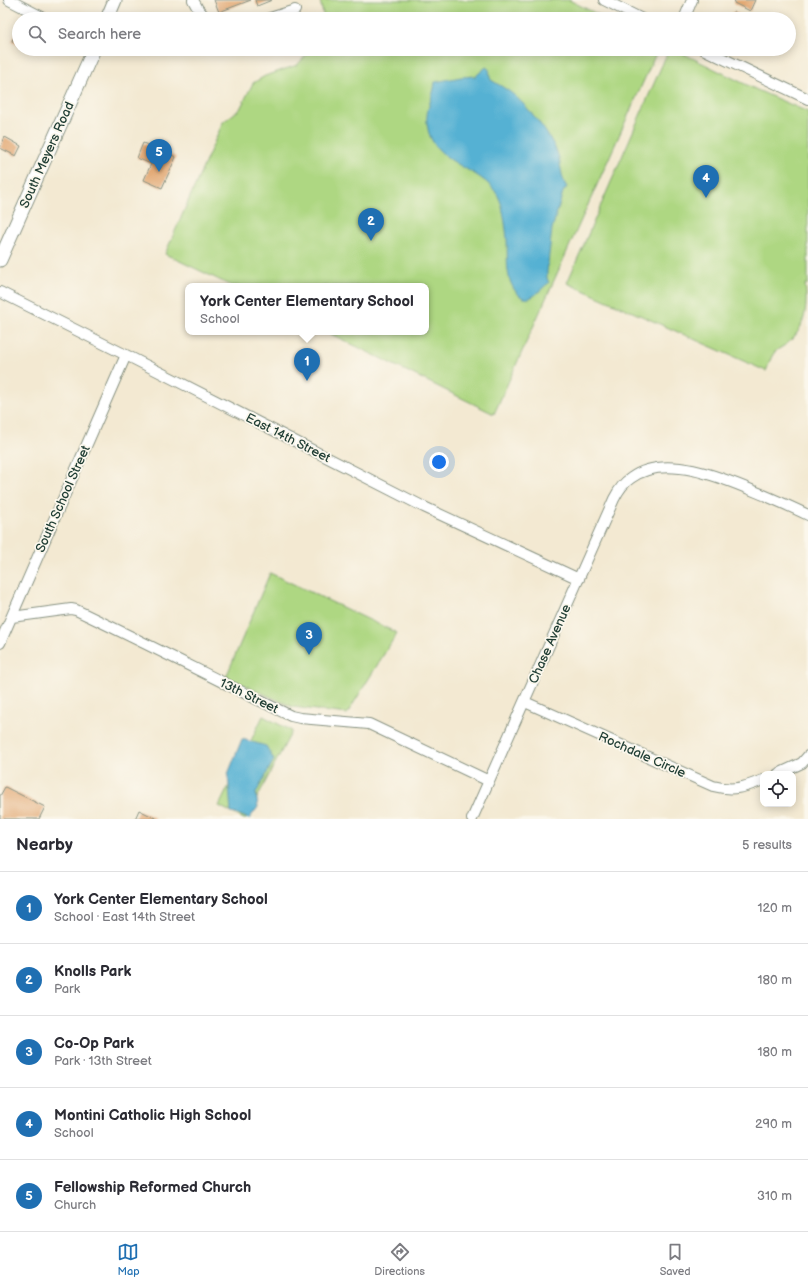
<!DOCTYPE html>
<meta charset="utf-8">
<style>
:root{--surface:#fff;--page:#f2f2f3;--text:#2b2b33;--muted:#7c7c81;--line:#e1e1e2;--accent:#1f6fb2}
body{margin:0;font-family:"Balsamiq Sans",sans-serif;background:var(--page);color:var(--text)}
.controls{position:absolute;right:12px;bottom:12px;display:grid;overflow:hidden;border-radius:8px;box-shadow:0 2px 10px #0003}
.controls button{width:36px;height:36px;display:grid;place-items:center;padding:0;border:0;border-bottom:1px solid var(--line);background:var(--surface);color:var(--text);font:20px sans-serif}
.you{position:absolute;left:439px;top:462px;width:14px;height:14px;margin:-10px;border:3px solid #fff;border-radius:50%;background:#1a73e8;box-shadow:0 0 0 6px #1a73e833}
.badge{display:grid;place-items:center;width:26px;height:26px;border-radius:50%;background:var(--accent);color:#fff;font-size:13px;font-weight:700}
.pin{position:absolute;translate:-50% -33px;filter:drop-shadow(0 1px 2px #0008)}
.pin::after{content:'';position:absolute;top:21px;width:14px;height:12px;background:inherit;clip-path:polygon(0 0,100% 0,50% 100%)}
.popup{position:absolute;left:185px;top:283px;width:244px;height:52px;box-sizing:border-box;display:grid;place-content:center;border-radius:8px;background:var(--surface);filter:drop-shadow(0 1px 3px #0005);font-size:13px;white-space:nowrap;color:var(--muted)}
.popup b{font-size:15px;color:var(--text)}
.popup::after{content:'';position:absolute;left:50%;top:100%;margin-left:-8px;border:8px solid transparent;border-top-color:var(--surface)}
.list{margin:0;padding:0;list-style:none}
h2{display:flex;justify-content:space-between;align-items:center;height:52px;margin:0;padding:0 16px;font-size:17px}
h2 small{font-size:13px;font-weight:400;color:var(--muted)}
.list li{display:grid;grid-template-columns:26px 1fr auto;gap:12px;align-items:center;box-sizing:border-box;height:72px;padding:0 16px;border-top:1px solid var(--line)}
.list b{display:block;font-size:15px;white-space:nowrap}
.list p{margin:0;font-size:13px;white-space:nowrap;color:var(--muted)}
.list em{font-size:13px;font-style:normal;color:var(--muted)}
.icon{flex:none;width:22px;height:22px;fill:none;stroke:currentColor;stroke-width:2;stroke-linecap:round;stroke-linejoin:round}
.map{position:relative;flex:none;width:808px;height:819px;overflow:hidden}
.search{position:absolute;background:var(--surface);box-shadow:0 2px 10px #0003;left:12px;right:12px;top:12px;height:44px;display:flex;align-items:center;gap:10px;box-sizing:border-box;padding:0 14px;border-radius:22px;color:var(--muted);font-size:15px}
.sheet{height:412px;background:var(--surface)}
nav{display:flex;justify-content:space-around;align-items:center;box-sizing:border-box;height:56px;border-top:1px solid var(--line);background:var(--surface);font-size:11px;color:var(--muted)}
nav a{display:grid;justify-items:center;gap:2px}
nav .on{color:var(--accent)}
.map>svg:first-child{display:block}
.park{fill:#aed782;stroke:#668a5b}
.water{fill:#55b1d3;stroke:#3a7784}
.building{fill:#df9e64}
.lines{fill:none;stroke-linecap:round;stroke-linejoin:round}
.minor-casing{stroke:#899383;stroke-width:12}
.tertiary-casing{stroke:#899383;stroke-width:15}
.minor{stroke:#fff;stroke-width:10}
.tertiary{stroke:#fff;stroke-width:13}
.labels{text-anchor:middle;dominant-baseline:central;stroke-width:3.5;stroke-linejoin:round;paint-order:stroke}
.street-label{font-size:13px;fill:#1f3d34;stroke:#fbf7ec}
</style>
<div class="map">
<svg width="808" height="819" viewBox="0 0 808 819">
<rect width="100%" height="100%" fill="#fbf7ec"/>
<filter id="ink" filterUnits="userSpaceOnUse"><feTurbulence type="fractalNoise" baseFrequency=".025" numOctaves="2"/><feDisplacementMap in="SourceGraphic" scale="8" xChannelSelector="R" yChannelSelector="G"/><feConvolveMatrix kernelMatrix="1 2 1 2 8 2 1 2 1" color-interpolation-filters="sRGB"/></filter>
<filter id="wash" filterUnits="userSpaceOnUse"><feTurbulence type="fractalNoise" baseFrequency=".012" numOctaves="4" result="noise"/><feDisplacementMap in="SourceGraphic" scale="16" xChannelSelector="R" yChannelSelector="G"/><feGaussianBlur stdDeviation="0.9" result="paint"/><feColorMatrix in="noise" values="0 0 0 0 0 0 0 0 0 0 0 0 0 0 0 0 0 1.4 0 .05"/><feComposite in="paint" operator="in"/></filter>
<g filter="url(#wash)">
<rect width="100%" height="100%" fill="#f3e9d2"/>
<!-- park -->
<path class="park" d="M320 0H569L607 19H324Z
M312 49H658L494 414 327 332H426V286H232L165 254 223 122 240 109 253 83 265 76 297 65Z
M669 49H674L757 90 808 112V284H805C808 305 806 327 789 342 785 346 777 349 774 353 770 358 769 365 766 371L567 283Z
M270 573 397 633 347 714 293 707 226 677Z
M263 716 292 731 246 819H244L219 806Z"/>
<!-- water -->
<path class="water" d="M486 67C492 70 488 75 491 80 499 85 507 89 514 95 530 109 549 133 557 152 561 162 561 180 567 187L563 192 552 229 547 272V278L549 283C541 287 531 306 519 295 504 281 508 258 507 240 506 227 504 215 501 203 490 166 432 169 427 124 425 109 434 96 435 82L461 77 476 76Z
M242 739 266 746 274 760 256 793 258 807 249 819 240 815 231 813 228 774Z"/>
<g id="blocks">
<!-- building -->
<path class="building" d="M214 0H251L219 12Z
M255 0H272L257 6Z
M735 0H755L750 11 734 3Z
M733 12 749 19H729Z
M16 32 19 33V44L12 41Z
M5 137 21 146 16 156 0 148Z
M143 143 176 157 162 188 144 180 151 164 137 158Z
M5 787 45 807 39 819H0V796Z
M139 810 157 819H135Z"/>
</g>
</g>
<g filter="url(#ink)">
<use href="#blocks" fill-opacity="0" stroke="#899383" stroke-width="1"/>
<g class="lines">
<defs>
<path id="minor" d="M9 0 46 19
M193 0 198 9 207 19
M604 0 642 19
M267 19 295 10
M684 19 692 0
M703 49 808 99
M0 292 126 355 424 507 579 579
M12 617 71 609 76 610C148 644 219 681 291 716L300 718 369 724 489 781
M0 643 126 355
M525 702 713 786C733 791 743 788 763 780
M778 774 802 763 808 756
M472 819 614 499C618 491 623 483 631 478 667 451 730 481 766 496 780 502 794 508 808 515"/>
<path id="tertiary" d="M107 19 115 0
M0 260 94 49"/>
</defs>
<!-- minor casing -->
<use href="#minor" class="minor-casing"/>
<!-- tertiary casing -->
<use href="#tertiary" class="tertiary-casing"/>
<!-- minor -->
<use href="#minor" class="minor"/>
<!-- tertiary -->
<use href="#tertiary" class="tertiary"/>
</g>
</g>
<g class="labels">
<!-- street labels -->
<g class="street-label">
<text transform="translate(47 155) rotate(-66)">South Meyers Road</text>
<text transform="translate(288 438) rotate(27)">East 14th Street</text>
<text transform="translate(63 499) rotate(-66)">South School Street</text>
<text transform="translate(550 644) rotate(-66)">Chase Avenue</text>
<text transform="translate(249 696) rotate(26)">13th Street</text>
<text transform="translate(642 755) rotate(24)">Rochdale Circle</text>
</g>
</g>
</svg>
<div class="controls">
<button><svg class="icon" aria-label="locate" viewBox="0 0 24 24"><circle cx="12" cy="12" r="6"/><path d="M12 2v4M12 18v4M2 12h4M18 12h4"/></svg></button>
</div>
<div class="you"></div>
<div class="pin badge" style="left:307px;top:381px">1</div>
<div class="popup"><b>York Center Elementary School</b>School</div>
<div class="pin badge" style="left:371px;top:241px">2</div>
<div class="pin badge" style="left:309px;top:655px">3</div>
<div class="pin badge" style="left:706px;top:198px">4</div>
<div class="pin badge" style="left:159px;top:172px">5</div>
<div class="search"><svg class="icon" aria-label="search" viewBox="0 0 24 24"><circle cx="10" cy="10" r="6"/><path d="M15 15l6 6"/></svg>Search here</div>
</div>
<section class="sheet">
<h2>Nearby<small>5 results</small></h2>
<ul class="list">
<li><span class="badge">1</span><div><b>York Center Elementary School</b><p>School · East 14th Street</p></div><em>120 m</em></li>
<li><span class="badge">2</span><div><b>Knolls Park</b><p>Park</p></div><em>180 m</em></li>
<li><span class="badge">3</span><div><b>Co-Op Park</b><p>Park · 13th Street</p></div><em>180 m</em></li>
<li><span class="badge">4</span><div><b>Montini Catholic High School</b><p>School</p></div><em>290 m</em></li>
<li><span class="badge">5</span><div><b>Fellowship Reformed Church</b><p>Church</p></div><em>310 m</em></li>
</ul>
</section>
<nav>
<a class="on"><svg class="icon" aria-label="map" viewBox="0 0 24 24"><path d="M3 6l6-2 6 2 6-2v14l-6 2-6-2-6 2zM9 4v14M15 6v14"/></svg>Map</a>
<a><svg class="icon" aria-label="directions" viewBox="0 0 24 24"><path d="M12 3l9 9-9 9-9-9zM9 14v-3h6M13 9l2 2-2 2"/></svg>Directions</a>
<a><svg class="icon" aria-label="saved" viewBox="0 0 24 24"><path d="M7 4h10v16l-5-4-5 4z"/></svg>Saved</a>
</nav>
